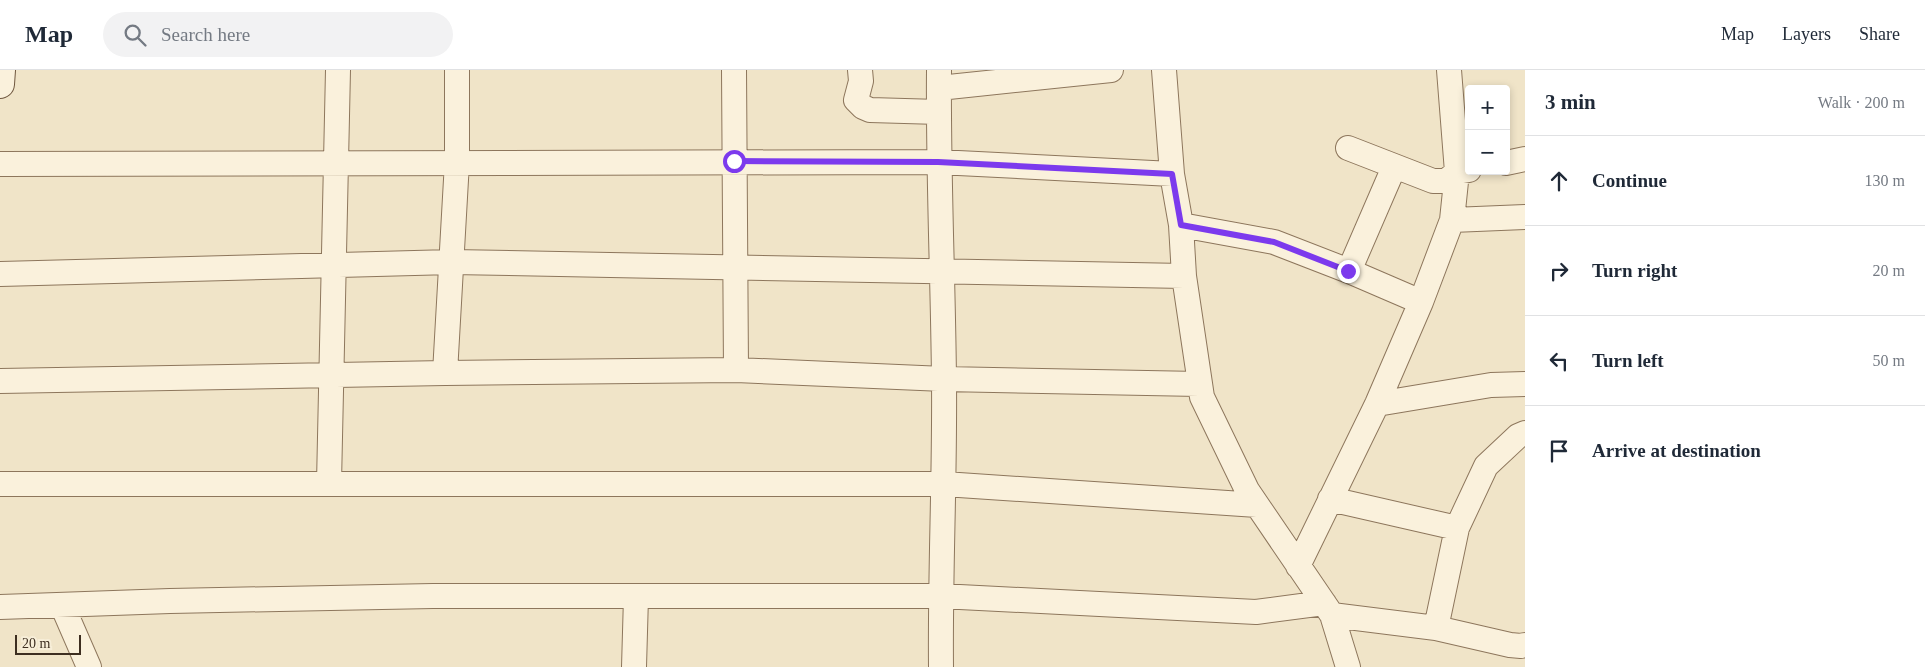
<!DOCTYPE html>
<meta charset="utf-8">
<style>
:root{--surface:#fff;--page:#f2f2f3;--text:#1f2937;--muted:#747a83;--line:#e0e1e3}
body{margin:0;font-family:"Times New Roman",serif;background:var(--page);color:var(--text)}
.controls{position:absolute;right:15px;top:15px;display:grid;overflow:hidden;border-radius:5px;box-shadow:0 2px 8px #0003}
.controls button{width:45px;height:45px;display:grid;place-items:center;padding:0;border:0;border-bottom:1px solid var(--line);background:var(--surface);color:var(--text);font:25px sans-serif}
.scale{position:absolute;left:15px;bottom:12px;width:66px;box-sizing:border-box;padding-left:5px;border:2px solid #3d2e20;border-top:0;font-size:14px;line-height:18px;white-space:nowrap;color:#3d2e20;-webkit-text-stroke:4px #f7eed8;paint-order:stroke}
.stop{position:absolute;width:15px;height:15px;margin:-11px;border:4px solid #7c3aed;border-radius:50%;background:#fff}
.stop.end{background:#7c3aed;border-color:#fff;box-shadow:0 1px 5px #0008}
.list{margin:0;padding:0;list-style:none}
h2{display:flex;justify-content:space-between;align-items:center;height:65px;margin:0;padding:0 20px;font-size:21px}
h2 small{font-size:16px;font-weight:400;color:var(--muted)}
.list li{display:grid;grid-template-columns:32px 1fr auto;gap:15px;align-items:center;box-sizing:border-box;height:90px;padding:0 20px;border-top:1px solid var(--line)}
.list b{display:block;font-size:19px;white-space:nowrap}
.list em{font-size:16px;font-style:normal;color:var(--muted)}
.icon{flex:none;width:28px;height:28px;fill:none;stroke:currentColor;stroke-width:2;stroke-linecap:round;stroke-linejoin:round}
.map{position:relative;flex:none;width:1525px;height:597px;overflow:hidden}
header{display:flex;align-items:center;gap:30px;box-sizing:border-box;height:70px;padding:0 25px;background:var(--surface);border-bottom:1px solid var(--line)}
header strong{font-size:24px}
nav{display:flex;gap:28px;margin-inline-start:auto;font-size:18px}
.search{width:350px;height:45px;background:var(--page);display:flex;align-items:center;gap:12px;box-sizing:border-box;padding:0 18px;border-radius:28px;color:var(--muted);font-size:19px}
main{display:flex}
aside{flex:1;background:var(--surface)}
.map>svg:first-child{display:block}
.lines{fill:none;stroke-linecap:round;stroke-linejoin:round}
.minor-casing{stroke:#8d765c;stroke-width:26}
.secondary-casing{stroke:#6f573f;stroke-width:30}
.minor{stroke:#faf1dc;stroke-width:24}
.secondary{stroke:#faf1dc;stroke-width:28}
.route{stroke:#7c3aed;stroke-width:6}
</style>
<header>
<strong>Map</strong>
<div class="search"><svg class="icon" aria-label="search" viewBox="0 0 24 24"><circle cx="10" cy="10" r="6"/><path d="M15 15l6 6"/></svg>Search here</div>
<nav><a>Map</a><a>Layers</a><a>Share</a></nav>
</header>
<main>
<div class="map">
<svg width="1525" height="597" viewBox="0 0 1525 597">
<rect width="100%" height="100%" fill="#f0e4c8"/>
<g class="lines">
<defs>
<path id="minor" d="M734 0 736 300
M860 0 861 11 856 30 863 37 870 40 939 42
M939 0C938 103 943 206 944 310 945 406 940 501 941 597
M1164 0 1172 104 1181 155 1184 206 1202 327 1247 420 1332 545 1348 597
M939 18 1111 0
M1348 78 1433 111H1446L1457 102 1469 100
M1506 93 1525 89
M0 94 938 92 1172 104
M1452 150 1525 147
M1181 155 1274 172 1349 201 1421 232
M1349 201 1394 97
M0 204 452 192 1184 206
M445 303 457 92V0
M0 311 445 303 736 300 944 309 1199 314
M1377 334 1491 315 1525 314
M329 413 338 0
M0 414H944L1257 435
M1330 429 1457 458
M1298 496 1377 334 1421 232 1452 150 1457 102 1449 0
M62 535 89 597
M0 537 170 531 433 526H940L1256 542 1324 533
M1332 545 1436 558 1510 575 1521 576 1525 575
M1436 558 1457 458 1486 396 1518 366 1525 363
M634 597 636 527"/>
<path id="secondary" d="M0 14 1 0"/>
</defs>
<!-- minor casing -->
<use href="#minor" class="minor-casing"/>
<!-- secondary casing -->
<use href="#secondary" class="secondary-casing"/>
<!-- minor -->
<use href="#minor" class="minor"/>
<!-- secondary -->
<use href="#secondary" class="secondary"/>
</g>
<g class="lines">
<!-- route -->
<path class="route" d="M734 91 938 92 1172 104 1181 155 1274 172 1348 201"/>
</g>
</svg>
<div class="controls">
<button>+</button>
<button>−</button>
</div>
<div class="scale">20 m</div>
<div class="stop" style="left:734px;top:91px"></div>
<div class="stop end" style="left:1348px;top:201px"></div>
</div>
<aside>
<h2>3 min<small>Walk · 200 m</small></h2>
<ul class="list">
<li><svg class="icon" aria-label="ahead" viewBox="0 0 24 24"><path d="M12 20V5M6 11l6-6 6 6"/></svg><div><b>Continue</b></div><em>130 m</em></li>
<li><svg class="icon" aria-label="right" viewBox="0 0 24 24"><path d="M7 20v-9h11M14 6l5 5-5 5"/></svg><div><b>Turn right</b></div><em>20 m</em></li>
<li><svg class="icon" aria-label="left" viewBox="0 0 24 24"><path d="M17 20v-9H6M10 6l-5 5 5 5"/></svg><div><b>Turn left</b></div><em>50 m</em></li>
<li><svg class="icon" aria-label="arrive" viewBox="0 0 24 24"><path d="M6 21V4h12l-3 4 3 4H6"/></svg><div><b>Arrive at destination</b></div></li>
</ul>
</aside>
</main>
